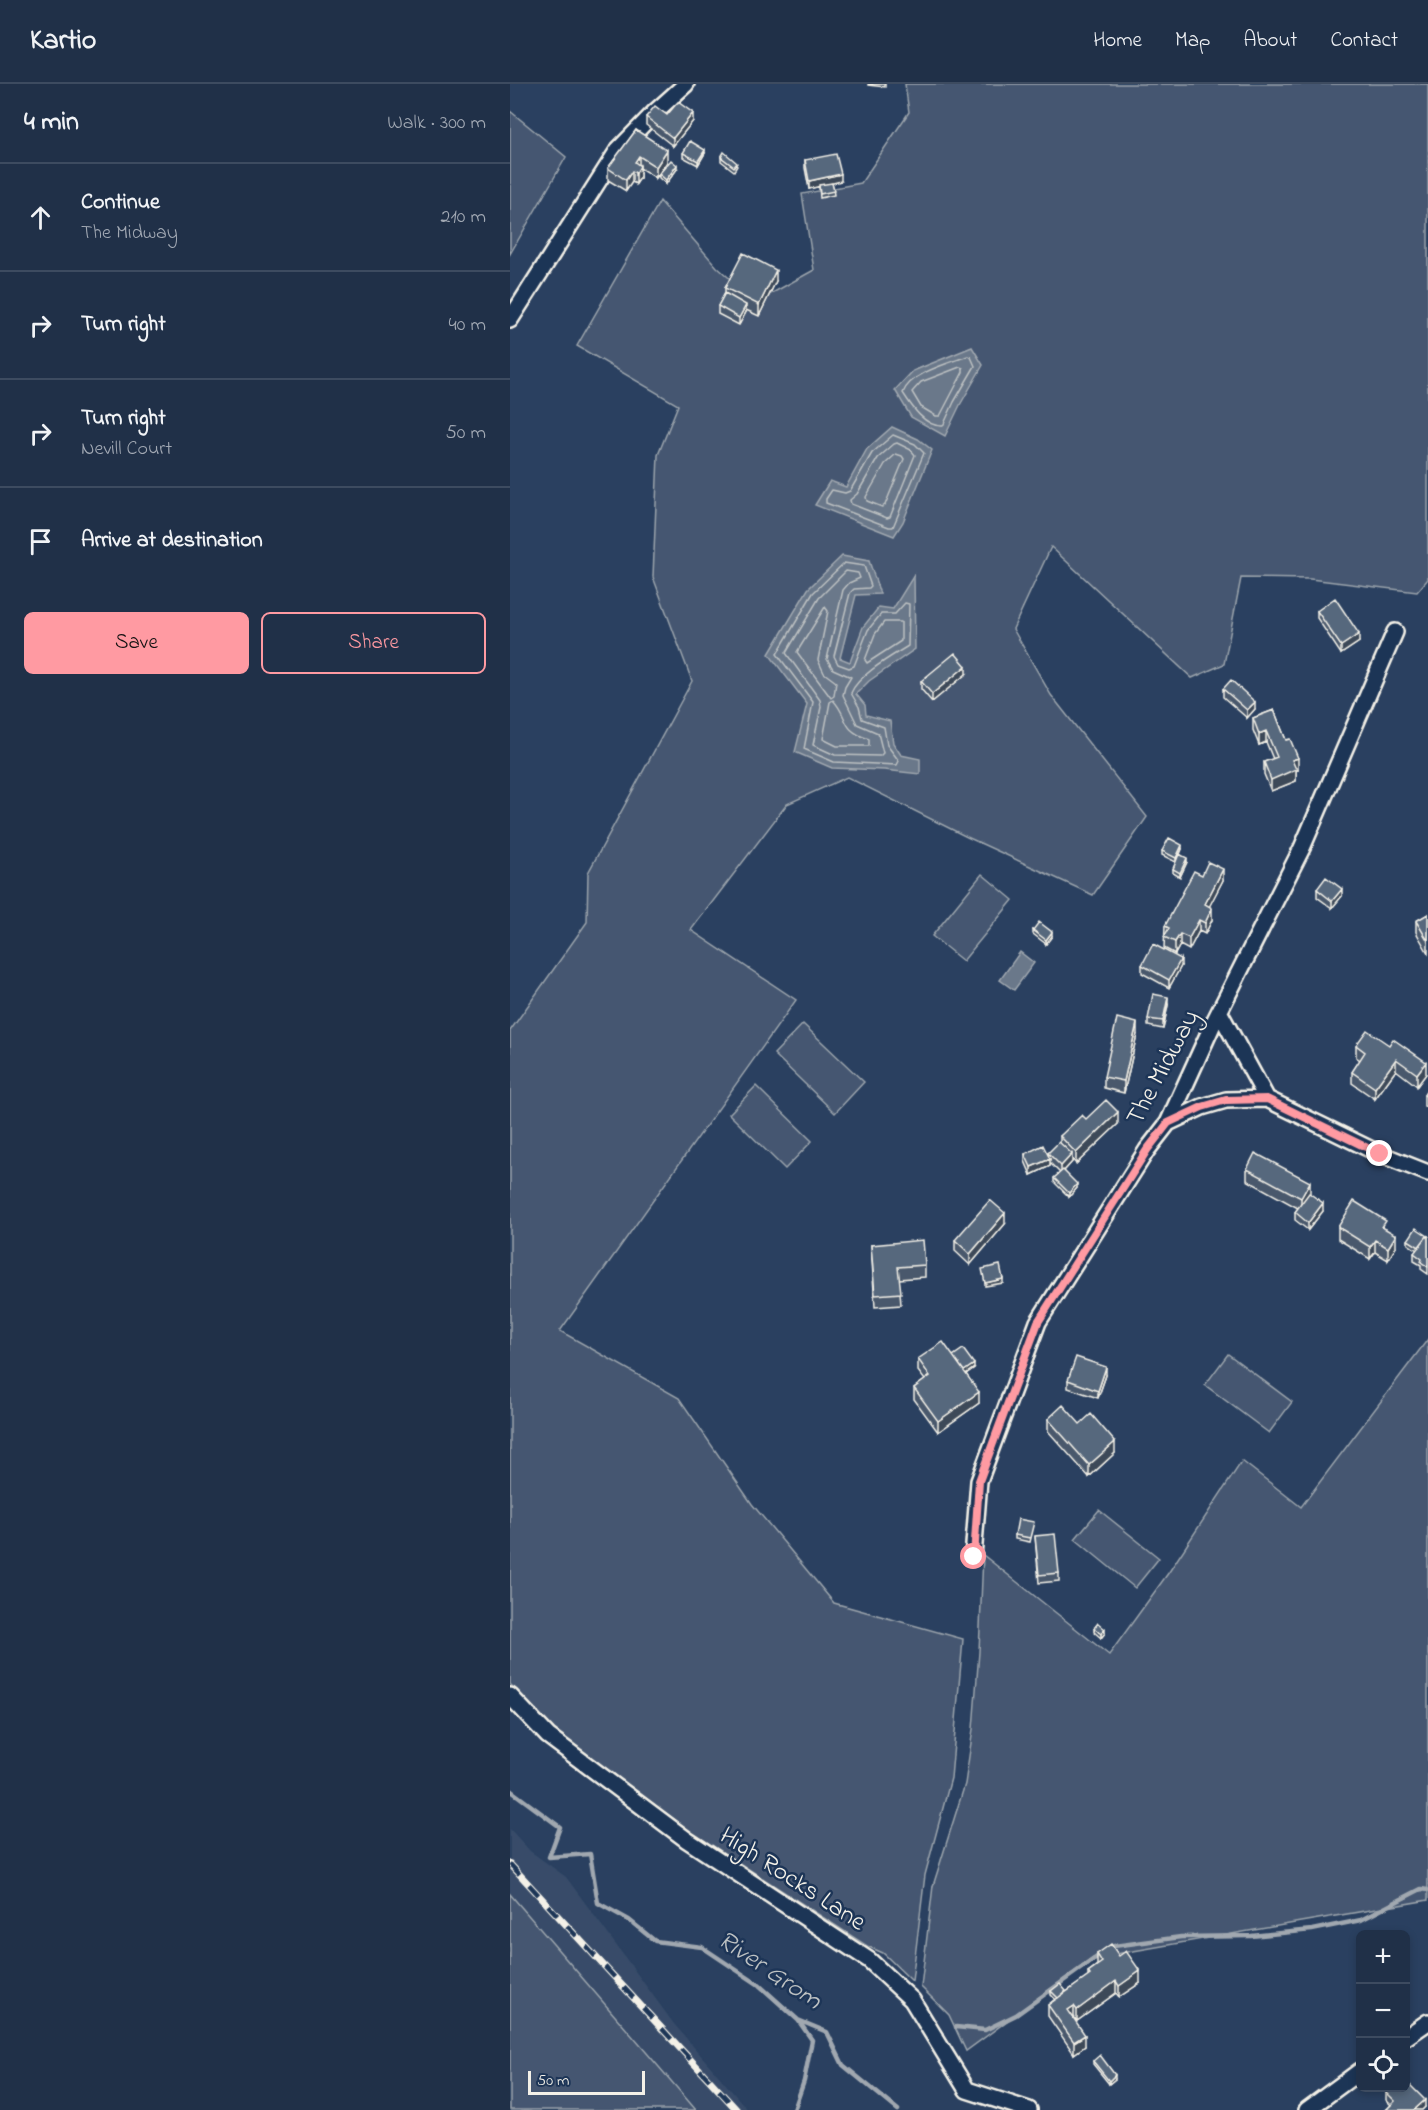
<!DOCTYPE html>
<meta charset="utf-8">
<style>
:root{--surface:#203048;--page:#2d3c52;--text:#f1f3f6;--muted:#a2a9b4;--line:#3d4b60;--accent:#ff9aa2}
body{margin:0;font-family:"Indie Flower",sans-serif;background:var(--page);color:var(--text)}
.controls{position:absolute;right:18px;bottom:18px;display:grid;overflow:hidden;border-radius:9px;box-shadow:0 3px 9px #0003}
.controls button{width:54px;height:54px;display:grid;place-items:center;padding:0;border:0;border-bottom:2px solid var(--line);background:var(--surface);color:var(--text);font:30px sans-serif}
.scale{position:absolute;left:18px;bottom:15px;width:117px;box-sizing:border-box;padding-left:6px;border:3px solid #f4f1e8;border-top:0;font-size:16px;line-height:21px;white-space:nowrap;color:#f4f1e8;-webkit-text-stroke:4px #1d3557;paint-order:stroke}
.stop{position:absolute;width:18px;height:18px;margin:-14px;border:4px solid #ff9aa2;border-radius:50%;background:#fff}
.stop.end{background:#ff9aa2;border-color:#fff;box-shadow:0 2px 6px #0008}
.list{margin:0;padding:0;list-style:none}
h2{display:flex;justify-content:space-between;align-items:center;height:78px;margin:0;padding:0 24px;font-size:26px}
h2 small{font-size:20px;font-weight:400;color:var(--muted)}
.list li{display:grid;grid-template-columns:39px 1fr auto;gap:18px;align-items:center;box-sizing:border-box;height:108px;padding:0 24px;border-top:2px solid var(--line)}
.list b{display:block;font-size:22px;white-space:nowrap}
.list p{margin:0;font-size:20px;white-space:nowrap;color:var(--muted)}
.list em{font-size:20px;font-style:normal;color:var(--muted)}
.actions{display:flex;gap:12px;padding:18px 24px}
.actions a{flex:1;padding:14px 0;border:2px solid var(--accent);border-radius:9px;text-align:center;font-size:21px;color:var(--accent)}
.actions .main{background:var(--accent);color:#111}
.icon{flex:none;width:33px;height:33px;fill:none;stroke:currentColor;stroke-width:2;stroke-linecap:round;stroke-linejoin:round}
.map{position:relative;flex:none;width:918px;height:2026px;overflow:hidden}
header{display:flex;align-items:center;gap:36px;box-sizing:border-box;height:84px;padding:0 30px;background:var(--surface);border-bottom:2px solid var(--line)}
header strong{font-size:28px}
nav{display:flex;gap:33px;margin-inline-start:auto;font-size:21px}
main{display:flex}
aside{flex:1;background:var(--surface)}
.map>svg:first-child{display:block}
.built{fill:#374c69}
.green{fill:#445771;stroke:#9ca4ac;stroke-width:1.5}
.water{fill:#6a788a;stroke:#a1a8b0;stroke-width:1.5}
.lines{fill:none;stroke-linecap:round;stroke-linejoin:round}
.shore{stroke:#bdc1c2;stroke-width:1.5}
.stream{stroke:#a1a8b0;stroke-width:4.5}
.minor-casing{stroke:#f4f1e8;stroke-width:20}
.minor{stroke:#1d3557;stroke-width:15}
.rail-casing{stroke:#f4f1e8;stroke-width:7}
.rail{stroke:#1d3557;stroke-width:4.5;stroke-dasharray:14;stroke-linecap:butt}
.wall{fill:#4a596c;stroke:#f4f1e8;stroke-width:1.5}
.shaded-wall{fill:#3c4858;stroke:#f4f1e8;stroke-width:1.5}
.building{fill:#56677d;stroke:#f4f1e8;stroke-width:1.5}
.route{stroke:#ff9aa2;stroke-width:8}
.labels{text-anchor:middle;dominant-baseline:central;stroke-width:5;stroke-linejoin:round;paint-order:stroke}
.street-label{font-size:26px;fill:#f4f1e8;stroke:#1d3557}
.water-label{font-size:27px;font-style:italic;fill:#bdc1c2;stroke:#1d3557}
</style>
<header>
<strong>Kartio</strong>
<nav><a>Home</a><a>Map</a><a>About</a><a>Contact</a></nav>
</header>
<main>
<aside>
<h2>4 min<small>Walk · 300 m</small></h2>
<ul class="list">
<li><svg class="icon" aria-label="ahead" viewBox="0 0 24 24"><path d="M12 20V5M6 11l6-6 6 6"/></svg><div><b>Continue</b><p>The Midway</p></div><em>210 m</em></li>
<li><svg class="icon" aria-label="right" viewBox="0 0 24 24"><path d="M7 20v-9h11M14 6l5 5-5 5"/></svg><div><b>Turn right</b></div><em>40 m</em></li>
<li><svg class="icon" aria-label="right" viewBox="0 0 24 24"><path d="M7 20v-9h11M14 6l5 5-5 5"/></svg><div><b>Turn right</b><p>Nevill Court</p></div><em>50 m</em></li>
<li><svg class="icon" aria-label="arrive" viewBox="0 0 24 24"><path d="M6 21V4h12l-3 4 3 4H6"/></svg><div><b>Arrive at destination</b></div></li>
</ul>
<div class="actions"><a class="main">Save</a><a>Share</a></div>
</aside>
<div class="map">
<svg width="918" height="2026" viewBox="0 0 918 2026">
<rect width="100%" height="100%" fill="#2a4060"/>
<filter id="ink" filterUnits="userSpaceOnUse"><feTurbulence type="fractalNoise" baseFrequency=".0167" numOctaves="2"/><feDisplacementMap in="SourceGraphic" scale="12" xChannelSelector="R" yChannelSelector="G"/><feConvolveMatrix kernelMatrix="1 2 1 2 8 2 1 2 1" color-interpolation-filters="sRGB"/></filter>
<g filter="url(#ink)">
<!-- built -->
<path class="built" d="M0 1745 20 1767 56 1793 164 1940 238 2026H186L0 1818Z"/>
<!-- green -->
<path class="green" d="M395 0H918V495L907 508 800 495 731 494 714 580 682 594 541 463 503 545 541 611 637 733 583 811 457 753 337 693 277 720 181 846 286 916 50 1247 169 1314 242 1420 324 1519 453 1555 441 1694 415 1791 402 1897 373 1869 357 1862 183 1749 45 1647 0 1600V947L77 838 78 789 182 597 143 493 148 371 168 321 67 262 150 117 207 183 246 218 304 186 292 110 351 99 399 28Z
M0 27 56 73 0 170Z
M472 790 503 816 453 877 422 852Z
M293 940 354 998 325 1029 264 970Z
M246 1002 302 1057 275 1085 219 1030Z
M918 1255V1816L583 1874 456 1967 439 1931 411 1903 423 1802 455 1700 463 1645 469 1568 473 1471 599 1571 659 1488 732 1377 791 1423Z
M718 1270 782 1318 759 1349 695 1301Z
M589 1426 649 1474 625 1504 565 1455Z
M0 1810 186 2026H0Z"/>
<!-- water -->
<path class="water" d="M462 263 473 281 450 321 435 352 401 333 385 306 403 287Z
M382 343 408 355 422 366 393 438 384 452 305 421 320 397 336 403 357 365Z
M332 472 359 477 370 510 346 511 330 574 340 578 353 543 369 523 383 525 404 491 405 565 359 597 346 610 355 621 356 631 380 637 383 659 391 671 410 675V690L374 686 322 684 285 668 297 620 259 570 298 505Z
M510 868 524 879 504 906 490 896Z"/>
<g class="lines">
<!-- shore -->
<path class="shore" d="M458 272 461 273 465 282 444 318 433 342C415 343 402 323 393 309 400 289 439 279 458 272Z
M450 283 453 284V288L430 332H426L411 323 402 308 411 298Z
M383 351 405 360 414 369 383 443H379L316 419V415L322 406 335 409 340 407 362 369Z
M387 359 401 366 405 371 380 433 377 434 341 420 340 416 347 410 368 374 384 360Z
M386 370 392 372 394 375 375 421 372 423 357 417 356 413 375 380Z
M334 479 354 482 361 502 359 504 344 505 340 509 324 572 328 580 339 584 344 582 358 546 371 530H385L395 519 399 520 398 562C382 572 348 591 341 609L349 623 352 635 374 643 377 661 389 677 387 681 324 678 294 665 303 618 267 570 303 509Z
M336 487 348 489 350 494 339 499 333 506 317 575 323 585 341 593 335 603 333 611 347 640 368 649 373 669 370 672 325 671 303 661 311 623 310 616 276 569 309 514Z
M315 523 318 527 308 576 314 589 326 598 324 612 321 614 287 568Z
M374 538H391V557L357 579 355 576 365 550Z
M323 616C340 634 329 645 359 655V662H327L313 655 320 618Z"/>
<!-- stream -->
<path class="stream" d="M0 1706 50 1743 39 1773 80 1770 88 1819 119 1836 145 1857 192 1863 249 1901 288 1936 317 1948 333 1981 388 2026
M598 1865 604 1862 671 1853 741 1852 802 1846 851 1836 911 1805 918 1806
M446 1943 475 1946 506 1931 591 1870
M284 2026 294 1997 302 1956 288 1936"/>
<defs>
<path id="minor" d="M0 236 108 66 145 28 176 0
M710 929 757 1015 870 1070 918 1089
M658 1039 692 1023 716 1016 757 1015
M463 1473 469 1397 528 1238 637 1066 658 1039 703 940 792 764 885 548
M0 1612 38 1652 177 1756 359 1876 402 1916 457 2006 519 2026
M896 1953 918 1938
M797 2026 850 1987"/>
</defs>
<!-- minor casing -->
<use href="#minor" class="minor-casing"/>
<!-- minor -->
<use href="#minor" class="minor"/>
<defs>
<path id="rail" d="M0 1780 227 2026"/>
</defs>
<!-- rail casing -->
<use href="#rail" class="rail-casing"/>
<!-- rail -->
<use href="#rail" class="rail"/>
</g>
<!-- wall -->
<path class="wall" d="M358 0H375V3L358 1Z
M136 33 183 37 163 62 136 41Z
M126 46 157 78 146 94 130 84V94L126 100 122 98 116 107 98 96V84Z
M173 69H195L188 81 173 73Z
M211 73 227 82 224 87 211 77Z
M295 76 331 97 322 99 324 111 310 114 309 102 299 105 295 84Z
M167 85 156 100 149 94V90Z
M266 197 249 232 236 226V228L229 241 208 230V222L215 210V204Z
M807 527 849 558 831 570 807 534Z
M456 590 422 618 411 605V597Z
M713 605 745 625 737 634 713 613Z
M764 626 788 686H786V697L761 707 754 690V678L763 675 756 658 749 661 743 646V634Z
M672 765 670 770 677 778 670 793 663 789V785L666 778 652 771V767Z
M692 791 713 796 699 822 702 836 695 850 689 847 679 866 670 861 665 870 654 864 655 842Z
M807 805 832 812 822 824 807 813Z
M918 830V869L906 848V837Z
M523 846 542 852 536 860 523 850Z
M632 881 671 882 659 904 632 889Z
M658 921 653 945 638 942V935Z
M627 950 614 1009 594 1004V993Z
M846 961H879L916 990 907 1002 886 986 865 1015 842 999V988L850 976 846 973Z
M918 1005V1024L914 1022V1011Z
M576 1035 608 1040 566 1080 562 1075V1078L554 1087 567 1104 559 1113 544 1098V1094L550 1089 540 1079V1082L521 1091 515 1077V1070H538L550 1059V1052Z
M737 1085 800 1110 813 1127 798 1146 785 1136V1128L788 1124 737 1096Z
M495 1140 460 1181 445 1167V1156Z
M828 1143 876 1145 886 1163 878 1176 865 1168 860 1175 828 1155Z
M918 1152V1190L911 1185V1181L904 1177V1169L907 1166 898 1160V1156Z
M361 1161 415 1181V1193L389 1195 391 1221 365 1223Z
M408 1275 464 1284 456 1290 469 1319 428 1348 404 1315V1304L415 1296 408 1287Z
M596 1291 588 1314 558 1304V1296Z
M538 1335 570 1340 605 1369 579 1393 538 1347Z
M524 1442 520 1458 505 1455V1451Z
M525 1452 549 1489V1497L529 1499Z
M584 1544 595 1549 591 1554 584 1548Z
M587 1870 609 1872 630 1899 609 1913 606 1909 567 1937 564 1933V1934L575 1962 564 1970 538 1932V1921L545 1915 541 1911V1907L556 1908 578 1893V1888L587 1881Z
M583 1977 605 1995 599 2000 583 1980Z
M876 2008 915 2023 912 2026H876L881 2021 876 2016Z"/>
<!-- shaded-wall -->
<path class="shaded-wall" d="M183 29V37L163 62V54Z
M157 66V78L146 94V83Z
M195 66V69L188 81V77Z
M129 72V83L125 90V78Z
M167 81V85L156 100V96Z
M130 82V94L126 100V89Z
M122 87V98L116 107V96Z
M331 90V97L299 105V97Z
M266 186V197L249 232V221Z
M236 221V228L229 241V234Z
M849 550V558L831 570V562Z
M456 582V590L422 618V610Z
M745 618V625L737 634V626Z
M756 647V658L749 661V650Z
M788 674V686H786V697L761 707V696L782 676Z
M672 761V765L666 778V774Z
M677 774V778L670 793V789Z
M713 785V796L695 831V820Z
M832 805V812L822 824V817Z
M702 824V836L695 850V839Z
M689 836V847L679 866V854Z
M542 848V852L536 860V856Z
M670 850V861L665 870V858Z
M671 875V882L659 904V896Z
M658 913V921L653 945V937Z
M627 939V950L614 1009V997Z
M886 975V986L865 1015V1004Z
M916 978V990L907 1002V990Z
M608 1028V1040L566 1080V1069Z
M562 1070V1078L551 1090V1082Z
M540 1075V1082L521 1091V1083Z
M800 1098V1109L791 1125V1114Z
M567 1100V1104L559 1113V1109Z
M813 1119V1127L798 1146V1139Z
M495 1129V1140L460 1181V1170Z
M886 1151V1163L878 1176V1164Z
M865 1156V1168L860 1175V1163Z
M493 1195V1199L475 1202V1199Z
M464 1280V1284L454 1291V1287Z
M596 1283V1291L588 1314V1307Z
M469 1308V1319L428 1348V1337Z
M605 1358V1369L579 1393V1381Z
M595 1545V1549L591 1554V1550Z
M630 1887V1899L609 1913V1902Z
M606 1897V1909L567 1937V1926Z
M564 1922V1933L558 1938V1926Z
M575 1951V1962L564 1970V1958Z
M605 1991V1995L599 2000V1997Z
M915 2016V2023L912 2026H904Z"/>
<!-- building -->
<path class="building" d="M168 18 183 29 163 54 136 33 145 22 157 31Z
M126 46 157 66 146 83 129 72 125 78 130 82 126 89 122 87 116 96 98 84Z
M180 57 195 66 188 77 173 69Z
M214 68 227 79 224 83 211 73Z
M326 70 331 90 299 97 295 76Z
M161 76 167 81 156 96 149 90Z
M322 99 324 107 310 110 309 101Z
M233 169 266 186 249 221 215 204Z
M215 209 236 221 229 234 208 222Z
M825 514 849 550 831 562 807 527Z
M445 569 456 582 422 610 411 597Z
M721 596 745 618 737 626 713 605Z
M764 626 776 656 780 655 788 674 782 676 786 685 761 696 754 678 767 673 756 647 749 650 743 634Z
M659 754 672 761 666 774 652 767Z
M669 770 677 774 670 789 663 785Z
M698 778 713 785 695 820 702 824 695 839 689 836 679 854 670 850 665 858 654 853 659 844 655 842 684 787 692 791Z
M816 793 832 805 822 817 807 805Z
M918 830V857L906 837Z
M529 838 542 848 536 856 523 846Z
M643 860 671 875 659 896 632 881Z
M643 910 658 913 653 937 638 935Z
M607 934 627 939 614 997 594 993Z
M857 946 879 961 883 955 916 978 907 990 886 975 865 1004 842 988 855 968 846 961Z
M918 1005V1013L914 1011Z
M596 1016 608 1028 566 1069 550 1052 572 1031 576 1035Z
M549 1058 562 1070 551 1082 538 1069Z
M533 1061 540 1075 521 1083 515 1070Z
M745 1069 800 1098 791 1114 737 1085Z
M553 1086 567 1100 559 1109 544 1094Z
M799 1109 813 1119 798 1139 785 1128Z
M480 1116 495 1129 460 1170 445 1156Z
M844 1117 876 1137 872 1143 886 1151 878 1164 865 1156 860 1163 828 1143Z
M906 1144 918 1152H917L909 1163 898 1156Z
M917 1152H918V1183L911 1178 912 1175 904 1169Z
M413 1156 415 1181 388 1183 391 1209 365 1211 361 1161Z
M490 1181 493 1195 475 1199 472 1185Z
M433 1258 469 1308 428 1337 404 1304 420 1292 408 1275Z
M453 1265 464 1280 454 1287 443 1272Z
M566 1273 596 1283 588 1307 558 1296Z
M553 1321 570 1340 581 1330 605 1358 579 1381 538 1335Z
M508 1435 524 1438 520 1454 505 1451Z
M545 1450 549 1489 529 1491 525 1452Z
M588 1539 595 1545 591 1550 584 1544Z
M601 1860 609 1872 616 1867 630 1887 609 1902 606 1897 567 1926 564 1922 558 1926 575 1951 564 1958 538 1921 580 1891 578 1888 592 1878 587 1870Z
M550 1900 556 1907 548 1914 541 1907Z
M590 1971 605 1991 599 1997 583 1977Z
M896 1997 915 2016 904 2026H876L885 2017 876 2008 880 2004H896Z"/>
</g>
<g class="lines" filter="url(#ink)">
<!-- route -->
<path class="route" d="M464 1473 469 1397 528 1238 637 1066 658 1039 692 1023 716 1016 757 1015 870 1070"/>
</g>
<g class="labels">
<!-- street labels -->
<g class="street-label">
<text transform="translate(654 984) rotate(-62)">The Midway</text>
<text transform="translate(282 1796) rotate(33)">High Rocks Lane</text>
</g>
<!-- water labels -->
<g class="water-label">
<text transform="translate(259 1887) rotate(34)">River Grom</text>
</g>
</g>
</svg>
<div class="controls">
<button>+</button>
<button>−</button>
<button><svg class="icon" aria-label="locate" viewBox="0 0 24 24"><circle cx="12" cy="12" r="6"/><path d="M12 2v4M12 18v4M2 12h4M18 12h4"/></svg></button>
</div>
<div class="scale">50 m</div>
<div class="stop" style="left:464px;top:1473px"></div>
<div class="stop end" style="left:870px;top:1070px"></div>
</div>
</main>
